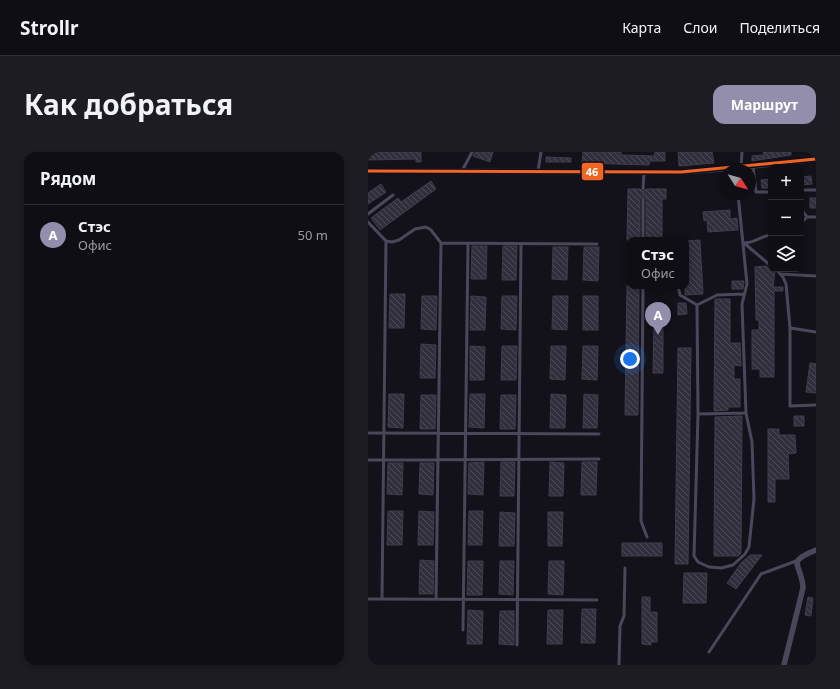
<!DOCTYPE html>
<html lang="ru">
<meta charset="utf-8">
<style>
:root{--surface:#0e0e14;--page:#1c1c22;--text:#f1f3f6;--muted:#9b9ca0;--line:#2e2e34;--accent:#928eab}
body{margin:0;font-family:"Noto Sans",sans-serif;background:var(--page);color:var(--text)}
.controls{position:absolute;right:12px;top:12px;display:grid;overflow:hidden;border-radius:8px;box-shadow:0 2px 6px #0003}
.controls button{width:36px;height:36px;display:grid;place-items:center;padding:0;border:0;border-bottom:1px solid var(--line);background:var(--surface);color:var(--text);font:20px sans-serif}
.compass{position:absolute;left:352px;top:12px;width:36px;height:36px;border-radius:50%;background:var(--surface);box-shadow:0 2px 6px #0003;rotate:127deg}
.you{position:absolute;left:262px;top:207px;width:14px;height:14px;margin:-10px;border:3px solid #fff;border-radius:50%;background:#1a73e8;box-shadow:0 0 0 6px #1a73e833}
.badge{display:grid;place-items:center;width:26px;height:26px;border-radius:50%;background:var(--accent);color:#fff;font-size:13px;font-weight:700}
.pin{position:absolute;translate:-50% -33px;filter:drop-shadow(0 1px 2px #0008)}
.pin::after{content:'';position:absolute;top:21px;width:14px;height:12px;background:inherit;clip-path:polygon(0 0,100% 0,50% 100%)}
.popup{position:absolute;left:259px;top:85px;width:62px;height:52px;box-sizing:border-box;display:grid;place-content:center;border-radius:8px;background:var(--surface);filter:drop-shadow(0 1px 3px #0005);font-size:13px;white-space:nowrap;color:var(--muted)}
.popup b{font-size:15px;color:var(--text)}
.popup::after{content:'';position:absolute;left:50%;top:100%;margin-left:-8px;border:8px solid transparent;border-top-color:var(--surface)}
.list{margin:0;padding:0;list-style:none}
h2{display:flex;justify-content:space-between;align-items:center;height:52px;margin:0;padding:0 16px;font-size:17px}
h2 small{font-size:13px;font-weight:400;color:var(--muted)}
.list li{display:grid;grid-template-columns:26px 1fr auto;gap:12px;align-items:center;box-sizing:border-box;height:60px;padding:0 16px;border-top:1px solid var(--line)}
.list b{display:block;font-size:15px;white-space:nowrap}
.list p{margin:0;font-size:13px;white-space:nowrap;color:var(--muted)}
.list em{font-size:13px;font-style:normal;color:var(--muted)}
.icon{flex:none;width:22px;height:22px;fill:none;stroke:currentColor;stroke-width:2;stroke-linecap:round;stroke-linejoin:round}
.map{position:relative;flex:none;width:448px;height:513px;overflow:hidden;border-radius:12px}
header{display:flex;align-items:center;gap:24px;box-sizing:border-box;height:56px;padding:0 20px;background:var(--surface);border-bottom:1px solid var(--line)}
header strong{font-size:19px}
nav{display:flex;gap:22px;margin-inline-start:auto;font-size:14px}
.intro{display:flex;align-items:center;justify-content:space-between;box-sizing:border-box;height:96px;padding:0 24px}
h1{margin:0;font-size:28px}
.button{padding:10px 18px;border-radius:12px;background:var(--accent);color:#fff;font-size:14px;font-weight:700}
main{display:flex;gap:24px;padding:0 24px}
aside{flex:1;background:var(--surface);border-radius:12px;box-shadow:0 2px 6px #0003}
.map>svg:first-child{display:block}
.building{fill:url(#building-back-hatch);stroke:#413c4d}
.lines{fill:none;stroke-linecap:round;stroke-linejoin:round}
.lane{stroke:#49485a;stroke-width:3}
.street{stroke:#49485a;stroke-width:5.5}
.bus-1-casing{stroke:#120e1d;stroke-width:6}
.bus-1{stroke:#f26522;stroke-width:3}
.line-badge{stroke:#120e1d;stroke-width:1.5}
.badge-label{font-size:11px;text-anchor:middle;font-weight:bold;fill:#fff}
</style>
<header>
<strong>Strollr</strong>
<nav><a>Карта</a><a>Слои</a><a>Поделиться</a></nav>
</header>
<div class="intro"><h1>Как добраться</h1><a class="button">Маршрут</a></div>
<main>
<aside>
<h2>Рядом<small></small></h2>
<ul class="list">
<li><span class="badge">A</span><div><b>Стэс</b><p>Офис</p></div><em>50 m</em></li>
</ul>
</aside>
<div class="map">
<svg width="448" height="513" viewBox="0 0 448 513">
<defs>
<pattern id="building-back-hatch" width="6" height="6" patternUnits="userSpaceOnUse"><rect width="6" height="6" fill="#322f3c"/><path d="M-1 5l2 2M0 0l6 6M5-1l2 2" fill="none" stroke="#4f4c59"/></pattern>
</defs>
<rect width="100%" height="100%" fill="#13121a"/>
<!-- building -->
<path class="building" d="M0 0H53V10H48V7L0 8Z
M107 0H125L122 10 105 4Z
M215 0H253V3L286 4 287 0H297V9H282L281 13 214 11Z
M310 0H344L346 11 311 14Z
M395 0H423V3L384 9V4L396 3Z
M178 5 203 6V10H178Z
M443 24 444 32 433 33V25Z
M403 27V36H394L393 28Z
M63 29 68 37 12 78 3 66 30 46 33 50Z
M13 32 18 40 0 52V41Z
M260 37H272L275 40 278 37H298V47H294V88L278 86V47L275 44 272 47V88H259Z
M442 46H448V56H442Z
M362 58V67L369 66 370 78 340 80 339 68 336 69 335 60Z
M332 88 335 142 317 143 318 89Z
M104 94H119L118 127H103Z
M135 94H149L148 128H134Z
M185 95H200L199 128 184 127Z
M216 95H231L230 129 215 128Z
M398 114 407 120 405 135H415V139H406V225H392V217H384V178H391V168H388L387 115Z
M364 129H376L375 137H364Z
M259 134H271L270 263H257Z
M22 142H37L36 176H21Z
M54 144H69L68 178 53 177Z
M103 144 118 145 117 178H102Z
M134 144H149L148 178 133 177Z
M185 144H200L199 178 184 177Z
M215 144H230V178H215Z
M347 147H362V191H372L373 214 366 213V227H372V255H360V258L346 259Z
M310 151H318L319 162 310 163Z
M286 170H295V221H285Z
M53 192 68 193 67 226H52Z
M102 194 117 195 116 228H102Z
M134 194H149L148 228H133Z
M183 194H198L197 228 182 227Z
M215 194H230L229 228 214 227Z
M310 196H323L320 412H307Z
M442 211 448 212V241L438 240Z
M21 242H36L35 276 20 275Z
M102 242H117L116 276 101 275Z
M183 242 198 243 197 276H182Z
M216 242 230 243 229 276H215Z
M53 243H68L67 277H52Z
M133 243H148L147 277H132Z
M374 264 373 401 370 404H346L347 265Z
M426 264H436V274H426Z
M400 277H411V283H427L428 301 420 302 421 327H407V350H400Z
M116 310 115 343 100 342 101 311Z
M133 310H147L146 344H132Z
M182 310 196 311 195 344H181Z
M214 310H229L228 343H213Z
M20 311H35L34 343 19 342Z
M52 311H66L65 343 51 342Z
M20 359H35L34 393H19Z
M51 359 66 360 65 393H50Z
M101 359H115L114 393H100Z
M132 360 147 361 146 394H131Z
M180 360H195L194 394H180Z
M254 391H294V404H254Z
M382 403H394L368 437 359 431 373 411Z
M52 408 66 409 65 442H51Z
M100 409H115L114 443H99Z
M132 409H146L145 443 131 442Z
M181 409H196L195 443 180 442Z
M316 421H339L338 451H315Z
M274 445H282V460H289V490H283V493L274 492Z
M440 445 445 446 443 464 437 463Z
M214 457H228L227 491H213Z
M100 458 115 459 114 492H99Z
M180 458H195L194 492H179Z
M132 459H146V493L131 492Z"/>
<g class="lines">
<!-- lane -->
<path class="lane" d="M385 15 388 40H403
M373 16 374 0
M94 19 104 0
M170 19 173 0
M275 37 276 20
M433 38H448
M433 57 439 65H448
M0 62 25 43
M0 70 18 89 24 90 31 88 47 77 58 75 63 78 73 91 229 92
M433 71 439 65
M275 88V47
M376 91 403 114
M376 91C386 91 393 84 403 83
M408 117 415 125 418 132 422 176V254L448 253
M412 122 448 124
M275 134 273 369 279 385
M310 134 312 143 329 153
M329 153 330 262 326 404 330 410 341 415 353 416 365 413 377 402 381 395 386 347 384 290 378 261 374 152 379 132 370 42
M329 153 349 143 376 142
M422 176 448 180
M330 262 378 261
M0 281 231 282
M0 308 231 307
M0 447 229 448
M14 447 18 89
M68 447 73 91
M95 478 100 92
M149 493 153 92
M341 500 393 422 428 409
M251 513 252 474 256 464 257 416"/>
<!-- street -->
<path class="street" d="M0 19 313 20 368 16 448 7
M416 513 435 436C434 411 416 411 448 398"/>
<defs>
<path id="bus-1" d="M0 19 313 20 448 7"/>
</defs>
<!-- bus-1 casing -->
<use href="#bus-1" class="bus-1-casing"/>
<!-- bus-1 -->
<use href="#bus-1" class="bus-1"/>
</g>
<rect class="line-badge" x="213" y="10" width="23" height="19" rx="4" fill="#f26522"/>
<g class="badge-label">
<text x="224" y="24">46</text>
</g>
</svg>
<div class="controls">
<button>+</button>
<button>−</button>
<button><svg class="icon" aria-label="layers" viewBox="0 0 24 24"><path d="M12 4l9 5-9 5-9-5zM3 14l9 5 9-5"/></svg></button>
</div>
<svg class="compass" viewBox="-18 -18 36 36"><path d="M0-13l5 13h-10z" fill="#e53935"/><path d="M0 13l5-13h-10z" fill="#9b9ca0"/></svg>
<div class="you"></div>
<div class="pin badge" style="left:290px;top:183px">A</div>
<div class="popup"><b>Стэс</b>Офис</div>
</div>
</main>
